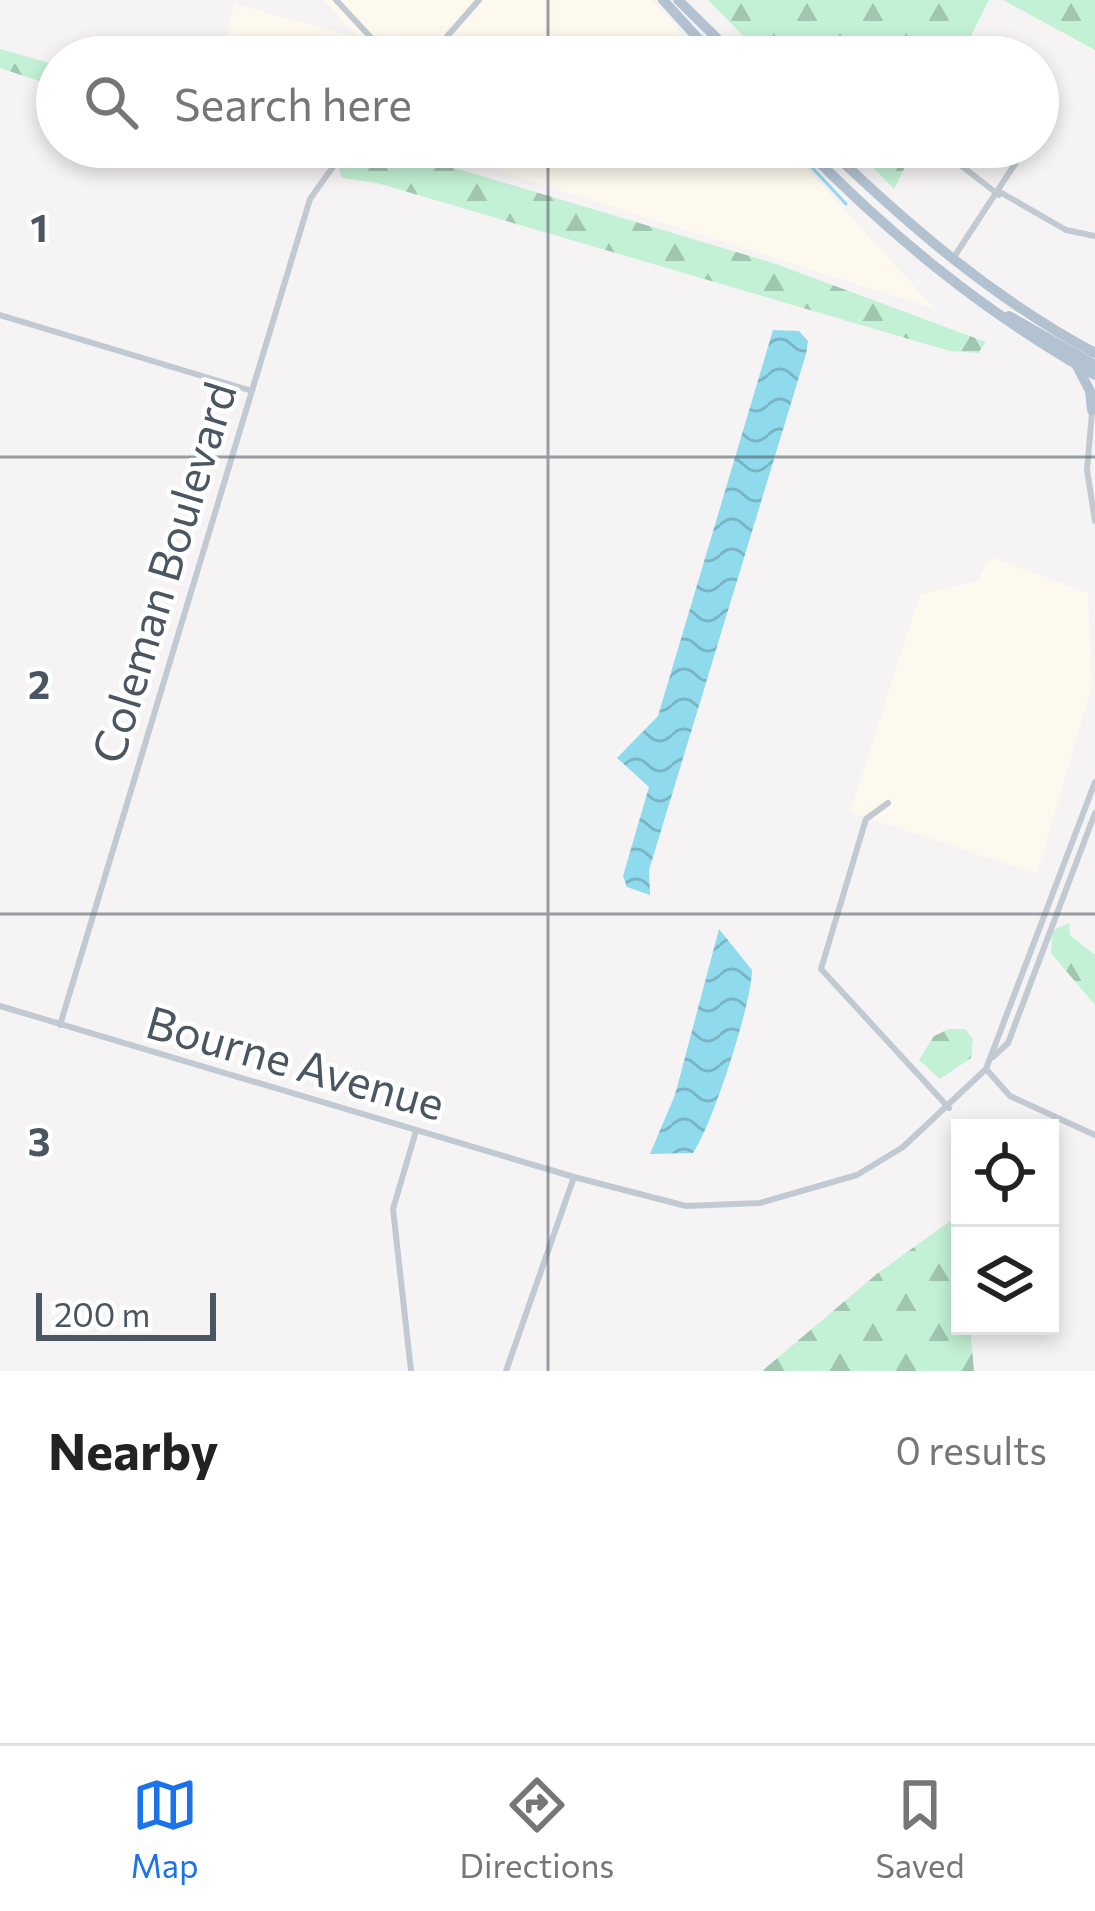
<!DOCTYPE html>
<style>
:root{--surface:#fff;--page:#f6f6f6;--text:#222;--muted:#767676;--line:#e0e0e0;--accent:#1a73e8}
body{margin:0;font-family:Commissioner,sans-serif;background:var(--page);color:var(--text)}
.controls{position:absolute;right:36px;bottom:36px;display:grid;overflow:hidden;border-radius:0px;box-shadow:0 6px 18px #0003}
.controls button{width:108px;height:108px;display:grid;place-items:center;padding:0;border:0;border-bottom:3px solid var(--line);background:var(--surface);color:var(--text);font:60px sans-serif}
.scale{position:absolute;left:36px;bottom:30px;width:180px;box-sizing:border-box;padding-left:12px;border:6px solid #4a5661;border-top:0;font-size:33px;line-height:42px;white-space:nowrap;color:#4a5661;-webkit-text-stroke:9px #fff;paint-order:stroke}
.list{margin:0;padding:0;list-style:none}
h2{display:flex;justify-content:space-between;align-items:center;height:156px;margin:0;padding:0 48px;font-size:51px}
h2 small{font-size:39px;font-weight:400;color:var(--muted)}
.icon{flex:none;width:66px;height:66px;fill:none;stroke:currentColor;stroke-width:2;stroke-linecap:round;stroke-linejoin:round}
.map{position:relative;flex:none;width:1095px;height:1371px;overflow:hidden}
.search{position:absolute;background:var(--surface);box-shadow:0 6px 18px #0003;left:36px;right:36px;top:36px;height:132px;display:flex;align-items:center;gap:30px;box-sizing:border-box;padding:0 42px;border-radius:66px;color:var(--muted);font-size:45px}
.sheet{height:372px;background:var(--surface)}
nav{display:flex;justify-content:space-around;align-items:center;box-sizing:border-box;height:168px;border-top:3px solid var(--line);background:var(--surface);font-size:33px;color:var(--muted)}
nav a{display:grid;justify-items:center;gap:6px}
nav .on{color:var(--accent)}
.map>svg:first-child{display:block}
.commercial{fill:#fdf9ef}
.forest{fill:url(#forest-firs)}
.water{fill:url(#water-waves)}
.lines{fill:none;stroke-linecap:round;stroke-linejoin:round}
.stream{stroke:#90daee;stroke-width:3}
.minor{stroke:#c1cad2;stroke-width:6}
.primary{stroke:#b3c2d1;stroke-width:10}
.grid{fill:none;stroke:#4a5661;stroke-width:3;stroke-opacity:0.55}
.labels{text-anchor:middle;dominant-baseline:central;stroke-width:9;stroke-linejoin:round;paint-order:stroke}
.street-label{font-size:45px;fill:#4a5661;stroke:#fff}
.grid-label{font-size:39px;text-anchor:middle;font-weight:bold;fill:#4a5661;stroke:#fff;stroke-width:9;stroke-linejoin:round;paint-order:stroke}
</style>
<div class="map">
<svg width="1095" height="1371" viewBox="0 0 1095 1371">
<defs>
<pattern id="forest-firs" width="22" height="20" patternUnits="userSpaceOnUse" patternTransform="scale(3)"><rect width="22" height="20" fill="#c3f1d5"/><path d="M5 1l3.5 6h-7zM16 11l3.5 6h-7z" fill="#a0c6b0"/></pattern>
<pattern id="water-waves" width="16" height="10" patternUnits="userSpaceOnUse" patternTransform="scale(3)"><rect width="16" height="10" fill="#90daee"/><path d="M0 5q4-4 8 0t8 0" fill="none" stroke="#78b4c4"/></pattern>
</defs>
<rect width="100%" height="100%" fill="#f5f3f3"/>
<!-- commercial -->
<path class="commercial" d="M324 0H652L704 57H219L235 4 357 37Z
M254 147H339L328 169Z
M424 147H787L935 309Z
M991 557 1088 593 1092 686 1037 874 850 812 920 594 977 581Z"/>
<!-- forest -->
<path class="forest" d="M708 0H989L960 57H764Z
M1003 0H1095V50Z
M0 49 57 65V87L0 68Z
M354 147 388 148 773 263 986 342 978 353 950 351 377 183 342 178 339 168Z
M853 147H915L894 189Z
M1069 923 1070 935 1095 955V1005L1051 953 1052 931Z
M949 1029H965L973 1039 971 1058 940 1079 919 1060 934 1036Z
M960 1214V1326H970L974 1371H762L878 1273Z"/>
<!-- water -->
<path class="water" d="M773 330 799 331 808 341 806 354 649 870 650 895 627 887 623 876 649 787 617 758 658 716Z
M719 929 752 970C752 1003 712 1126 693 1153L650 1154 675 1095Z"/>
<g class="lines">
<!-- stream -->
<path class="stream" d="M793 147 846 204"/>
<!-- minor -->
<path class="minor" d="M336 0 389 57
M429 57 479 0
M1038 110 1045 114 1038 127
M937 147 999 195
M1000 192 1066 230 1095 236
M954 257 1026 147
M0 315 252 391
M1092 412 1087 470 1095 521
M888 803 866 819 821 969 949 1108
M0 1006 574 1177
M60 1025 310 199 347 147
M993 1057 1008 1043 1095 813
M986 1069 1010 1096 1095 1135
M411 1371 393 1209 416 1131
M506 1371 574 1177 686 1206 760 1203 857 1175 903 1147 986 1069 1095 782"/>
<!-- primary -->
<path class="primary" d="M663 0 715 57
M678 0 736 57
M804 147C892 237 985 313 1095 375
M827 147C909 226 994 299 1095 353
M1009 316 1095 365
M1077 366 1090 391 1092 410"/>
</g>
<!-- grid -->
<path class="grid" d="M548 0V57M548 147V1371M0 457H1095M0 914H1095"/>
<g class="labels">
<!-- street labels -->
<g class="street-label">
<text transform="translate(162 572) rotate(-73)">Coleman Boulevard</text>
<text transform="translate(296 1061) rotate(16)">Bourne Avenue</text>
</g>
</g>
<g class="grid-label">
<text x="39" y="242">1</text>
<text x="39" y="699">2</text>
<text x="39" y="1156">3</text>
</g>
</svg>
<div class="controls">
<button><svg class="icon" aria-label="locate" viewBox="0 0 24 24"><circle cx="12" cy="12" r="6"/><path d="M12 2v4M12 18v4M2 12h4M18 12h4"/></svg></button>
<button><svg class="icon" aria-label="layers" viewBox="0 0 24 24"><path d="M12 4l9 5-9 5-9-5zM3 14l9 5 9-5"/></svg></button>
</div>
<div class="scale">200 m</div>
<div class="search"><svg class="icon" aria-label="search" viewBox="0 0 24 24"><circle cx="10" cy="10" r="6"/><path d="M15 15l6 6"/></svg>Search here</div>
</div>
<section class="sheet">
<h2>Nearby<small>0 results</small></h2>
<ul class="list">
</ul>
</section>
<nav>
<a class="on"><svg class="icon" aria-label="map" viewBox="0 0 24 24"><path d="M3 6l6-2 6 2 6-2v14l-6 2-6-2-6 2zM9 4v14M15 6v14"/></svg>Map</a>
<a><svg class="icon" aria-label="directions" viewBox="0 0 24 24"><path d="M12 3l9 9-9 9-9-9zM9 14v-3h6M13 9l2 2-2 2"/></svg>Directions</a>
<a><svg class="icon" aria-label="saved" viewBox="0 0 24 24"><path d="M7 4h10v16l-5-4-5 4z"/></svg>Saved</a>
</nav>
